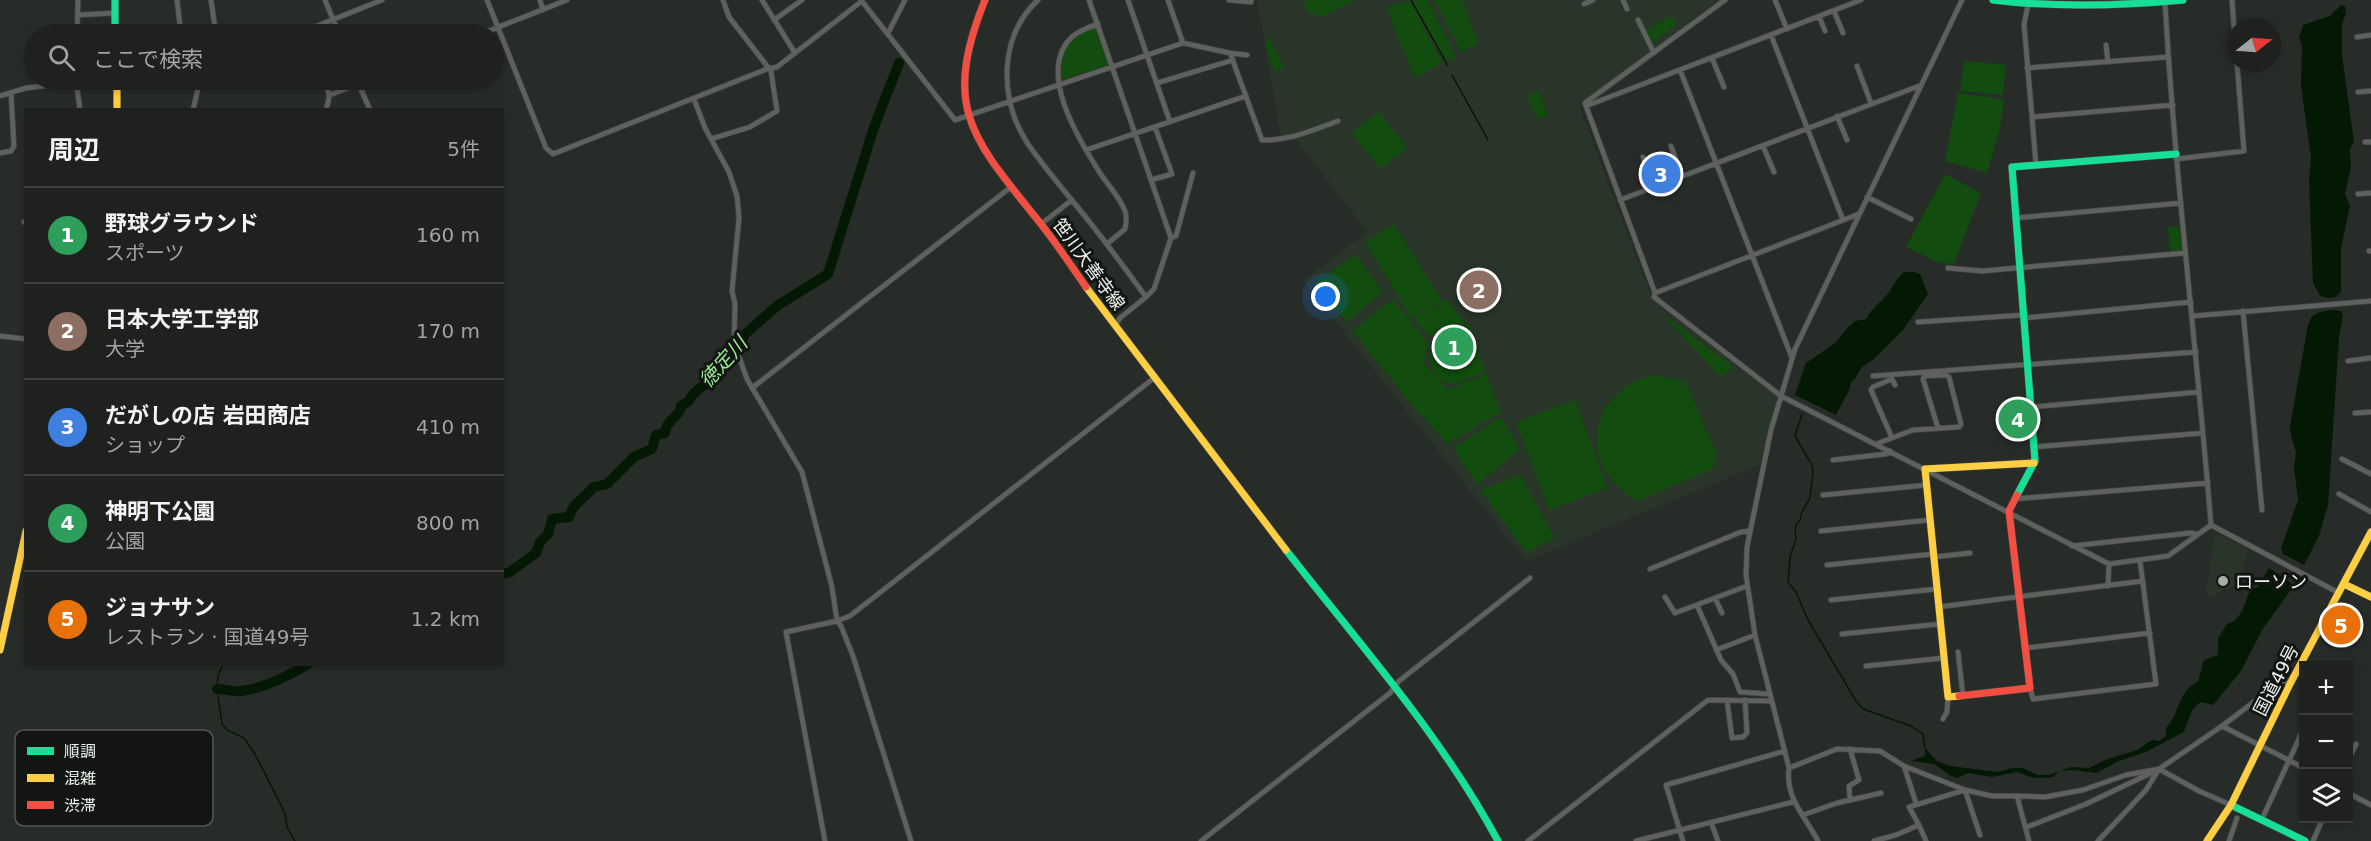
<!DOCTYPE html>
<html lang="ja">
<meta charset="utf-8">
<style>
:root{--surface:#1e211e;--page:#2b2e2b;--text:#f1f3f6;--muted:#a1a3a4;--line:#3c3e3c;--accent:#ea580c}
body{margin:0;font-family:"DejaVu Sans","Noto Sans JP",sans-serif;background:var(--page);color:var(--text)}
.controls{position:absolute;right:18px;bottom:18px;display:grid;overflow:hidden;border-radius:0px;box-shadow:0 3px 9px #0003}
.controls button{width:54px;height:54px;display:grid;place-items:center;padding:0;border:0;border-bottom:2px solid var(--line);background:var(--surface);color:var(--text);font:30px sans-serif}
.compass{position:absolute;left:2227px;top:18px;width:54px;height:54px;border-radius:50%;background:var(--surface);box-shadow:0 3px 9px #0003;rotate:73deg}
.you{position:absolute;left:1326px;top:297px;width:21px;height:21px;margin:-15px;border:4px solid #fff;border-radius:50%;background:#1a73e8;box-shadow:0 0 0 9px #1a73e833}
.badge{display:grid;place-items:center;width:39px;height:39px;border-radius:50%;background:var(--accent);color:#fff;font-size:20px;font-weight:700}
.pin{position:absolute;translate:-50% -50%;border:3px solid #fff;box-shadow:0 2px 6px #0006}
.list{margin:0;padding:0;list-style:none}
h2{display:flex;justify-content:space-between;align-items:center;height:78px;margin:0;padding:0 24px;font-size:26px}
h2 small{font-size:20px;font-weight:400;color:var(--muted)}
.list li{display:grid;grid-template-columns:39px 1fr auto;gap:18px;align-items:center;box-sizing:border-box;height:96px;padding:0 24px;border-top:2px solid var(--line)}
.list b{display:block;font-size:22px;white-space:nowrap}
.list p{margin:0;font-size:20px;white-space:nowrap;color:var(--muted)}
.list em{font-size:20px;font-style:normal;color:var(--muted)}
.icon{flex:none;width:33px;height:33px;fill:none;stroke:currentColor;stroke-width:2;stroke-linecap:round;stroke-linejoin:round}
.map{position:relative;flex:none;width:2371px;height:841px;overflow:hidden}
.search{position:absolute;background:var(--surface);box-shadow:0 3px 9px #0003;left:24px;top:24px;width:480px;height:66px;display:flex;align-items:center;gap:15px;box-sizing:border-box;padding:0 21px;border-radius:33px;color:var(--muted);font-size:22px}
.panel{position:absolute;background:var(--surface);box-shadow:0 3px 9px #0003;left:24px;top:108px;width:480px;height:558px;border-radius:0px}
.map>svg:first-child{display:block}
.built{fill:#2a3529}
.green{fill:#124c0f}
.water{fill:#041904}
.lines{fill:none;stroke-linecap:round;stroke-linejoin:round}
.stream{stroke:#041904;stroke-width:1.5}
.river{stroke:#041904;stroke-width:10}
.street-casing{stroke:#464945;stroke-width:6}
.fast-casing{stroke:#464945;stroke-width:8}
.slow-casing{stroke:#464945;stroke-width:8}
.jam-casing{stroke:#464945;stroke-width:8}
.street{stroke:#5e615e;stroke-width:4.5}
.fast{stroke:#16e098;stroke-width:7}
.slow{stroke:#ffcf43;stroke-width:7}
.jam{stroke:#f24e42;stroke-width:7}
.poi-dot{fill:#a8ada8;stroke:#121512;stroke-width:2}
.labels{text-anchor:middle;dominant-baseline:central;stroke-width:6;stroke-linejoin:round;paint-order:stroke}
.street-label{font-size:18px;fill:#edf2ed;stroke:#121512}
.poi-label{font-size:18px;fill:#edf2ed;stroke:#121512;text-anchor:start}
.water-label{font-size:20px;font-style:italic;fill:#98ec90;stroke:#121512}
.key{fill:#121512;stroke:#545754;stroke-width:1.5}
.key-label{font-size:16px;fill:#edf2ed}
</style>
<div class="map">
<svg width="2371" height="841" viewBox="0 0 2371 841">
<rect width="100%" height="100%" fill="#282c28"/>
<!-- built -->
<path class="built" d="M1257 0H1718L1579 106 1652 299 1777 396 1761 462 1757 466 1526 561 1303 281 1367 232 1297 141 1281 138Z
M2218 533 2246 549 2247 552 2242 573 2232 588 2219 591 2216 596 2209 597 2206 595 2214 537Z"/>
<!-- green -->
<path class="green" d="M1303 0H1355L1321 17 1308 12Z
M1415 0H1428L1456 56 1447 62 1413 2Z
M1434 0H1462L1479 44 1461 52Z
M1410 1 1442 63 1415 78 1393 26 1387 6Z
M1671 16 1677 24 1652 43 1646 30Z
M1096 28 1108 65 1061 80C1059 54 1070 34 1096 28Z
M1270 38 1284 68 1275 72 1265 45 1267 44 1266 40Z
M1964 61 2006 65 2003 95 1960 91Z
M1539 91 1548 115 1536 119 1527 96Z
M1958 93 2004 99 2000 128 1987 173 1945 161Z
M1379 112 1407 148 1380 169 1352 133Z
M1945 174 1981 193 1954 264 1940 263 1906 247Z
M1394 224 1442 300 1412 319 1365 242Z
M2168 227H2179L2182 250 2170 251Z
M1356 255 1383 292 1347 322 1314 283Z
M1393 299 1428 343 1424 363 1438 379C1428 357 1426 362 1434 337L1470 324 1485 372 1454 384 1439 380 1448 389 1486 374 1501 412 1447 444 1414 407 1352 331Z
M1447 299 1465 324 1430 337 1414 319Z
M1661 313 1732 366 1722 378Z
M1653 375 1685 381 1717 454 1712 469 1638 501C1577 469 1586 392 1653 375Z
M2026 398 2030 438 2008 439 2006 400Z
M1575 400 1608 488 1549 510 1516 422Z
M1501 417 1520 449 1477 485 1453 448Z
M1521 475 1554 538 1527 553 1480 490Z"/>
<!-- water -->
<path class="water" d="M2341 5 2345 6 2346 13 2342 25V55L2354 142 2350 149 2351 167 2345 194 2350 206 2341 248V292C2334 300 2329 298 2320 296L2313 283 2309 180 2311 158 2301 86 2302 46 2299 37 2303 25 2330 16Z
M1904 272H1914L1920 274 1928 294 1903 330 1873 360 1862 367 1854 380 1851 382 1849 390 1836 415 1795 395 1806 363 1835 343 1849 326 1855 321 1866 319C1873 306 1881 303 1889 292 1894 285 1897 278 1904 272Z
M2331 310 2341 311 2343 315 2339 338 2328 505 2319 536 2304 565 2283 554 2281 548 2298 500 2294 468 2296 452 2291 436 2290 426 2308 325 2312 316 2320 312Z
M2269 568 2289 581 2293 587 2262 630 2241 671 2213 705 2201 702 2198 704 2192 710 2184 732 2146 752 2119 761 2096 773 2073 770 2060 771 2053 777 2046 778H2033L2017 772 1992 777 1968 773 1958 778 1951 776 1934 764 1911 761 1925 756V748L1937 761 1950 766 1997 772 2012 768H2023L2038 775H2049L2071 767 2089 768 2105 760 2137 750 2152 740 2159 741 2166 736V728C2180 714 2178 689 2198 682L2204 660 2218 655V638L2227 624C2243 620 2244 602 2251 589L2258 587Z"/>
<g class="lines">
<!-- stream -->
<path class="stream" d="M1411 0 1448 66
M1452 75 1488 140
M1802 414 1795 436 1812 465 1813 472 1810 498 1801 514 1800 521 1797 523 1795 530 1796 539 1790 557 1788 582 1796 592 1808 620 1856 701 1863 709 1911 726 1923 734 1925 748
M223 664 218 676 217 689 222 724 227 730 244 738 255 754 285 813 287 827 295 841"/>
<!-- river -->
<path class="river" d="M502 574 510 572 536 553 540 542 548 534 552 519 569 517 574 506 594 487 607 484 634 457 652 449 656 435 665 433C666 419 681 416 681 406L689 401C691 395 702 385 709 383L711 376 722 369V361L729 350 740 344 745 334 759 322 777 306 828 274 874 127 899 63
M217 689C225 689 233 692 241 691 267 687 286 677 308 664"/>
<defs>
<path id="street" d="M177 0 181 34
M211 0 216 34
M325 0 339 34
M487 0 546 148 553 154 767 69 777 67 862 1
M540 0 543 10
M762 0 795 53
M861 0 955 120 1183 43
M1038 0C998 37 999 100 1028 144 1046 170 1068 195 1088 220 1108 245 1127 271 1146 297L1120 318 1115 326
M1089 0 1171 238 1154 289 1146 297
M1128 0 1170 122
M1168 0 1183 43 1230 53 1262 140C1289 141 1313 130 1338 121
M1229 0 1251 2V0
M1623 0 1627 9
M1775 0 1787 29
M2232 0 2236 54
M2165 2C2175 177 2197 351 2211 525
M1584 4 1593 0
M2028 5 2024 24 2032 117 2173 105
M1834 11 1843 33
M78 15 115 13
M1819 16 1825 31
M774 20 802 0
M1638 20 1654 53
M1098 24C1089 27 1081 30 1073 36 1035 70 1079 140 1100 173 1108 185 1120 198 1125 211 1127 216 1126 224 1125 229L1107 244
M888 33 905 0
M77 34 78 0
M297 34 382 0
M481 34 567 0
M1771 35 1843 220
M2357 37 2371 35
M2106 45 2108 62
M1230 53 1247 55
M1712 58 1724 87
M1857 66 1871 103
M2027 68 2168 57
M1680 70 1792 358
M76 80 80 110
M305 80H311
M311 80 322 82C331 92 330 97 326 110
M357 80 370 110
M1157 83 1233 60
M2358 92 2371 91
M330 95 368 80
M0 96 26 88 75 82
M694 99 705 128 729 172 737 196 739 218 732 291 735 304 734 343 747 379 802 472 832 587 837 621 841 626 853 656 911 841
M1586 106 1655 293 1654 297 1781 396 2109 564 2168 556 2211 525
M1586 106 1861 0
M1586 106 1585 103 1725 0
M193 110 200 80
M1837 116 1847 140
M2032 117 2036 165
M711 139 750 127 777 111 771 71 729 17 723 0
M2365 142H2371
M1671 146 1682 177
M1763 146 1774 172
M1086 150 1246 96
M0 153 11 151 14 146 11 93
M1643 157 1655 187
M2176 159 2244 151 2237 63
M1151 180 1172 174 1155 127
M2358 194 2371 193
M1867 197 1911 219
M1620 200 1919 86
M2016 218 2181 203
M24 222 26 221
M1041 224 1072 200
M1171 238 1176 236 1193 173
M2369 251H2371
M1948 268 1982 271 2185 253
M1655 293 1859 214
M2243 311 2262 510
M2193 316 2371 301
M2024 318 2191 302
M1918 322 2024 315
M0 336 26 339
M2348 361 2371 358
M1873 376 2196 352
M752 388 1011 187
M2031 407 2199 392
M2355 413 2371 412
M1892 438 1871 390 1873 387 1892 379 1895 385
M1876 444 1913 430 1959 427 1961 424 1949 377 1946 375 1925 376 1923 379 1938 428
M2034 447 2203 433
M2342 459 2371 474
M1833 460 1886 454 1890 451
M2339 494 2371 512
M1823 495 1927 485
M2014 499 2208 483
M2211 525 2339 593
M1821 531 1930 520
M2072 546 2190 533 2197 534
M1934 557 1970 553
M1827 565 1933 554
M1650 569 1741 532 1750 531
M2108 586 2109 564
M1665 597 1675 613 1747 586
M1715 598 1722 613
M1831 600 1937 589
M1697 605 1721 660 1733 674 1740 692 1769 694
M1938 607 2143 581
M1842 634 1940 624
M2025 648 2150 633
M1716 650 1755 635
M1958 652 1963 696
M1866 666 1944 658
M2030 688 2033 699 2156 684 2140 561
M1727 700 1732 738 1743 737 1747 733 1745 700
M1943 719 1947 712 1948 697
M2222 726 2304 768
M2348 761 2356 744
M1904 766 1916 803
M1789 768 1837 749 1880 751 1904 766 1965 790 1992 796H2017L2029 841
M2348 793 2371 805
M2017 796 2045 797 2083 790 2126 775 2159 769 2199 791 2231 805
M1850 800 1849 786 1859 780 1850 749
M1803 815 1837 803 1881 793
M2262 819 2304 728
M1711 822 1718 841
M1919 825 1909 807 1965 790 1980 835
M2027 827 2086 804 2151 773
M825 841 786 632 837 621 850 616 1154 378
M1201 841 1390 693 1399 681 1530 578
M1528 841 1708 700 1771 701
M1636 841 1793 802
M1683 841 1666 785 1785 751
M1818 841C1805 816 1785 798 1789 768L1755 635 1746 575 1747 547 1771 430 1795 349 1962 0
M1874 841 1896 835 1919 825 1926 841
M2098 841 2146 790 2159 769 2222 726 2283 680 2290 684
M2229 841 2237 818
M2313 841 2323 818"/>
<path id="fast" d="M115 0V34
M1993 0C2057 8 2119 6 2183 0
M2017 495 2035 461 2012 167 2176 154
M1286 550C1360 645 1441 735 1498 841
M2231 805 2305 841"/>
<path id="slow" d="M117 80V110
M1086 287 1286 550
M2344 584 2371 597
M0 650 26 531
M1959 696 1948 697 1925 469 2034 463
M2207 841 2231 805 2290 684 2371 532"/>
<path id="jam" d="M985 0C942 107 971 137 1037 219 1055 241 1070 264 1086 287
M1959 696 2030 688 2009 511 2017 495"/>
</defs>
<!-- street casing -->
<use href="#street" class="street-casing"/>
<!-- fast casing -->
<use href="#fast" class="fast-casing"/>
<!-- slow casing -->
<use href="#slow" class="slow-casing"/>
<!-- jam casing -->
<use href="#jam" class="jam-casing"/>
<!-- street -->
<use href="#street" class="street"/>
<!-- fast -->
<use href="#fast" class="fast"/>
<!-- slow -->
<use href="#slow" class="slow"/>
<!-- jam -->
<use href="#jam" class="jam"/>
</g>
<!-- markers -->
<circle class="poi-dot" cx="2223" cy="581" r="6"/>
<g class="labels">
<!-- street labels -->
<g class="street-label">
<text transform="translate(1089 264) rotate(54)">笹川大善寺線</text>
<text transform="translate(2276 680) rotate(-63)">国道49号</text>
</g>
<!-- poi labels -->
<g class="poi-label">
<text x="2235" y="581">ローソン</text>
</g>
<!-- water labels -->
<g class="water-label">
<text transform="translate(723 362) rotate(-48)">徳定川</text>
</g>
</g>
<!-- legend -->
<rect x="15" y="730" width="198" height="96" rx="9" class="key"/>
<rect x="27" y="747" width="27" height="8" fill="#16e098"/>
<rect x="27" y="774" width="27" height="8" fill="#ffcf43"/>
<rect x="27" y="801" width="27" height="8" fill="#f24e42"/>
<g class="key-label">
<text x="64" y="757">順調</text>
<text x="64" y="784">混雑</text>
<text x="64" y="811">渋滞</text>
</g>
</svg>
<div class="controls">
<button>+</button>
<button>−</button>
<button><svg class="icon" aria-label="layers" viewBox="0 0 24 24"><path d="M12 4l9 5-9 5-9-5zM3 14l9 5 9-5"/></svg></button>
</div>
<svg class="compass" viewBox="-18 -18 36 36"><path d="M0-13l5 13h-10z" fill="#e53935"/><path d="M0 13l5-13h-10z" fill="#a1a3a4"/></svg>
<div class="you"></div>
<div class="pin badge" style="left:1454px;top:347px;background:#2e9e5b">1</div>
<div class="pin badge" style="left:1479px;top:290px;background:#8d6e63">2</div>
<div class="pin badge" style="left:1661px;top:174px;background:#3f7fe0">3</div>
<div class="pin badge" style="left:2018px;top:419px;background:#2e9e5b">4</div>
<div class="pin badge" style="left:2341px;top:625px;background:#e8710a">5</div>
<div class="search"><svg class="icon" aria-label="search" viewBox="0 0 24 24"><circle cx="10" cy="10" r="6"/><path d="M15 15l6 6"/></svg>ここで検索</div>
<section class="panel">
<h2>周辺<small>5件</small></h2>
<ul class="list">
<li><span class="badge" style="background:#2e9e5b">1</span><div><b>野球グラウンド</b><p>スポーツ</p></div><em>160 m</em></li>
<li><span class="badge" style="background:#8d6e63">2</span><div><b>日本大学工学部</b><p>大学</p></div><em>170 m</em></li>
<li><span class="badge" style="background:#3f7fe0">3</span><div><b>だがしの店 岩田商店</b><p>ショップ</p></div><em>410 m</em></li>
<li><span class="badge" style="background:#2e9e5b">4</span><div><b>神明下公園</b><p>公園</p></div><em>800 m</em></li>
<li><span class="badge" style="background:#e8710a">5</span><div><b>ジョナサン</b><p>レストラン · 国道49号</p></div><em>1.2 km</em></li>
</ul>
</section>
</div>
